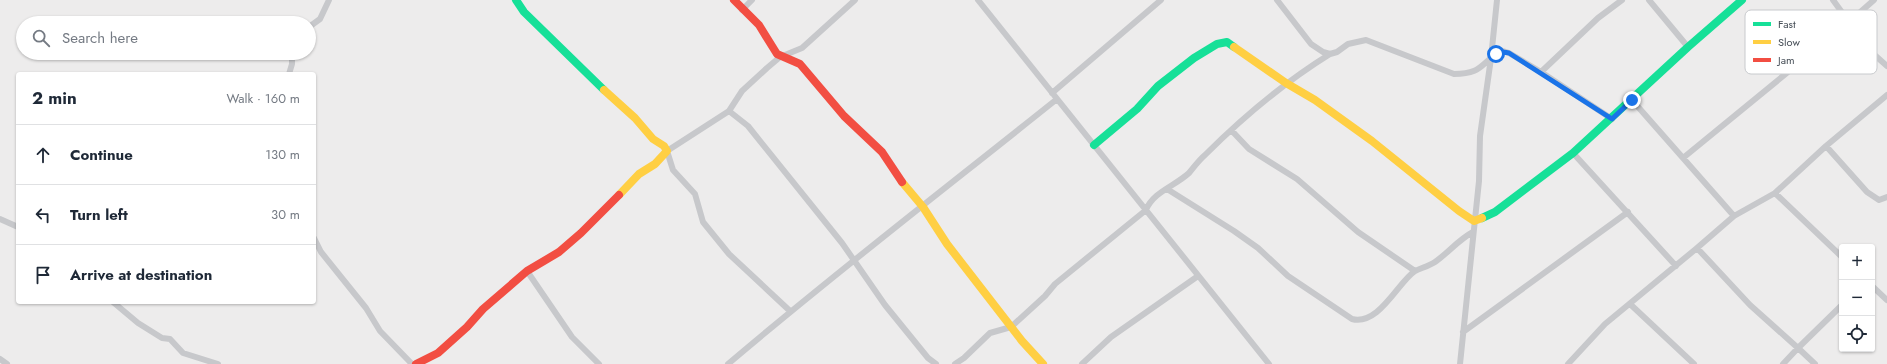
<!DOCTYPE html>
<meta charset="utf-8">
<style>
:root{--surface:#fff;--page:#f2f2f3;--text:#1f2937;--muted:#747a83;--line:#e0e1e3}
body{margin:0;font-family:Jost,sans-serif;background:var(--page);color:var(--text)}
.controls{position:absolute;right:12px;bottom:12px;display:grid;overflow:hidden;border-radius:4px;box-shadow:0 1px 3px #0004}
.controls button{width:36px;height:36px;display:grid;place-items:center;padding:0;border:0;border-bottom:1px solid var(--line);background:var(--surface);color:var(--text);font:20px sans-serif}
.stop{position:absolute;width:12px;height:12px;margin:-9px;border:3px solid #1a73e8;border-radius:50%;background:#fff}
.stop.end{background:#1a73e8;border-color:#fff;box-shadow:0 1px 4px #0008}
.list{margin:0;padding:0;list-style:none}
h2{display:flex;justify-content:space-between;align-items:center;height:52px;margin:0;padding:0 16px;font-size:17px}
h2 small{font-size:13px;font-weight:400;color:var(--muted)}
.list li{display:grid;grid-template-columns:26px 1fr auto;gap:12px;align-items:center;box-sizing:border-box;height:60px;padding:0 16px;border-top:1px solid var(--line)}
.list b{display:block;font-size:15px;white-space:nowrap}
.list em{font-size:13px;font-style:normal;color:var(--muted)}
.icon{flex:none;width:22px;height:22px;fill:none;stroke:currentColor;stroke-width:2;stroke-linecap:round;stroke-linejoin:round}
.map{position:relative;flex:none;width:1887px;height:364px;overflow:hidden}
.search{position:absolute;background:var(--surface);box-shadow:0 1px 3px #0004;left:16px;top:16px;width:300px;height:44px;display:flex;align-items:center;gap:10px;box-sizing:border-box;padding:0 14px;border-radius:22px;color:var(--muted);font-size:15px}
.panel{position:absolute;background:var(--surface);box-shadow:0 1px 3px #0004;left:16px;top:72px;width:300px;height:232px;border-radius:4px}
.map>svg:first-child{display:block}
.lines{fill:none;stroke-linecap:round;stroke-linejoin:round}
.street{stroke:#c7c8cb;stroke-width:6}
.fast{stroke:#16e098;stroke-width:8}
.slow{stroke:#ffcf43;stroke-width:8}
.jam{stroke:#f24e42;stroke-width:8}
.route{stroke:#1a73e8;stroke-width:5}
.key{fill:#fff;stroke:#c8cacd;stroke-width:1}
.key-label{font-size:11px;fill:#464e57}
</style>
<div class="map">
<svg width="1887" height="364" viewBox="0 0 1887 364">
<rect width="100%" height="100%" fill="#edecec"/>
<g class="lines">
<!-- street -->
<path class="street" d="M978 0 1269 364
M1277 0 1311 44 1323 52 1330 54 1337 52 1348 44 1366 40 1454 74C1485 74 1480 61 1503 51L1509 53 1541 72 1598 18 1622 0
M1649 0 1688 47
M1833 0 1849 22 1874 0
M742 10 752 0
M309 27 320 19 329 0
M1541 72 1612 119
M289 74 292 64V53
M1052 93 1161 0
M1632 100 1734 216
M729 111 748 126 842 243 885 305 928 358 936 364
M1232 131 1249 149 1297 179 1358 232 1415 271
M1826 146 1867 192 1879 200 1887 197
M1573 153 1676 266
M1683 158 1849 22 1869 50 1887 66
M1167 189 1234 231 1258 248 1288 276 1352 319C1379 326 1398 282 1415 271 1421 268 1429 266 1435 262 1448 253 1458 240 1473 232
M1775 193 1842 257
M0 219 18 227
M314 238 321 252 366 308 380 331 412 364
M1697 248 1750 305 1798 348 1842 305
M527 271 572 337 599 364
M1872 286 1887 300
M113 302 138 323 162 338 170 339 183 353 218 364
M1630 304 1694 364
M790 311 729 254 703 222 695 194 673 170 667 151 729 111 742 91 767 68 780 57 802 48 855 0
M1463 332 1628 212
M0 359 7 364
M728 364C835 273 947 187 1057 99
M955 364 964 358 990 333 1011 327 1045 296 1055 284 1146 210C1153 192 1175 186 1189 173 1194 167 1199 160 1205 155 1243 117 1285 82 1330 54
M1082 364 1111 337 1198 276
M1460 364 1479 181 1480 136 1491 58 1497 0
M1568 364 1605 324 1697 248 1734 216 1775 193 1826 146 1887 95
M1783 364 1798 348 1815 364"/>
<!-- fast -->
<path class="fast" d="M516 0 524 12 604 90
M1094 145 1137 109 1158 86 1194 58 1217 44 1227 42 1234 47
M1482 218 1495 212 1573 153 1688 47 1742 0"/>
<!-- slow -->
<path class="slow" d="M1234 47 1286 83 1315 100 1372 141 1459 211 1474 221 1482 218
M604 90 635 118 653 139 664 146 667 151 655 164 639 174 619 195
M902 182 923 207 947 244 1022 341 1043 364"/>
<!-- jam -->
<path class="jam" d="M734 0 759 25 777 54 800 64 844 116 882 152 902 182
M416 364 438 353 467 327 483 309 527 271 559 252 581 233 619 195"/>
</g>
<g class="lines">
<!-- route -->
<path class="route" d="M1496 54 1503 52 1509 53 1612 119 1632 100"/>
</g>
<!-- legend -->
<rect x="1745" y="10" width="132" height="64" rx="6" class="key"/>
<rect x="1753" y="22" width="18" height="4" fill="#16e098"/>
<rect x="1753" y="40" width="18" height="4" fill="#ffcf43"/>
<rect x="1753" y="58" width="18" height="4" fill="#f24e42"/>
<g class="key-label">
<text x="1778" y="28">Fast</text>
<text x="1778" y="46">Slow</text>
<text x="1778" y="64">Jam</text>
</g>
</svg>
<div class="controls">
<button>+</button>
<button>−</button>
<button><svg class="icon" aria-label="locate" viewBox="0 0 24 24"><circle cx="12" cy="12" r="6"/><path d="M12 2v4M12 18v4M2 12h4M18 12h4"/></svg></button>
</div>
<div class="stop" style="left:1496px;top:54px"></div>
<div class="stop end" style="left:1632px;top:100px"></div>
<div class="search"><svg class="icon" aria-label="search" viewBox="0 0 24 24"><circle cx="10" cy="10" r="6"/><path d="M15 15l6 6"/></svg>Search here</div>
<section class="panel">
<h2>2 min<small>Walk · 160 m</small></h2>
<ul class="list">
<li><svg class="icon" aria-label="ahead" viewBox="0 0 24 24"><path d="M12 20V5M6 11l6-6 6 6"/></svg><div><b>Continue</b></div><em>130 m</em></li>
<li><svg class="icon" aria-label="left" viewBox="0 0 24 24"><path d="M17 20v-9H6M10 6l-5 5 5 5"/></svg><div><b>Turn left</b></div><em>30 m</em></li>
<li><svg class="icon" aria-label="arrive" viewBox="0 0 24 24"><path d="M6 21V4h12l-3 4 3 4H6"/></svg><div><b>Arrive at destination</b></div></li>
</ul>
</section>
</div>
